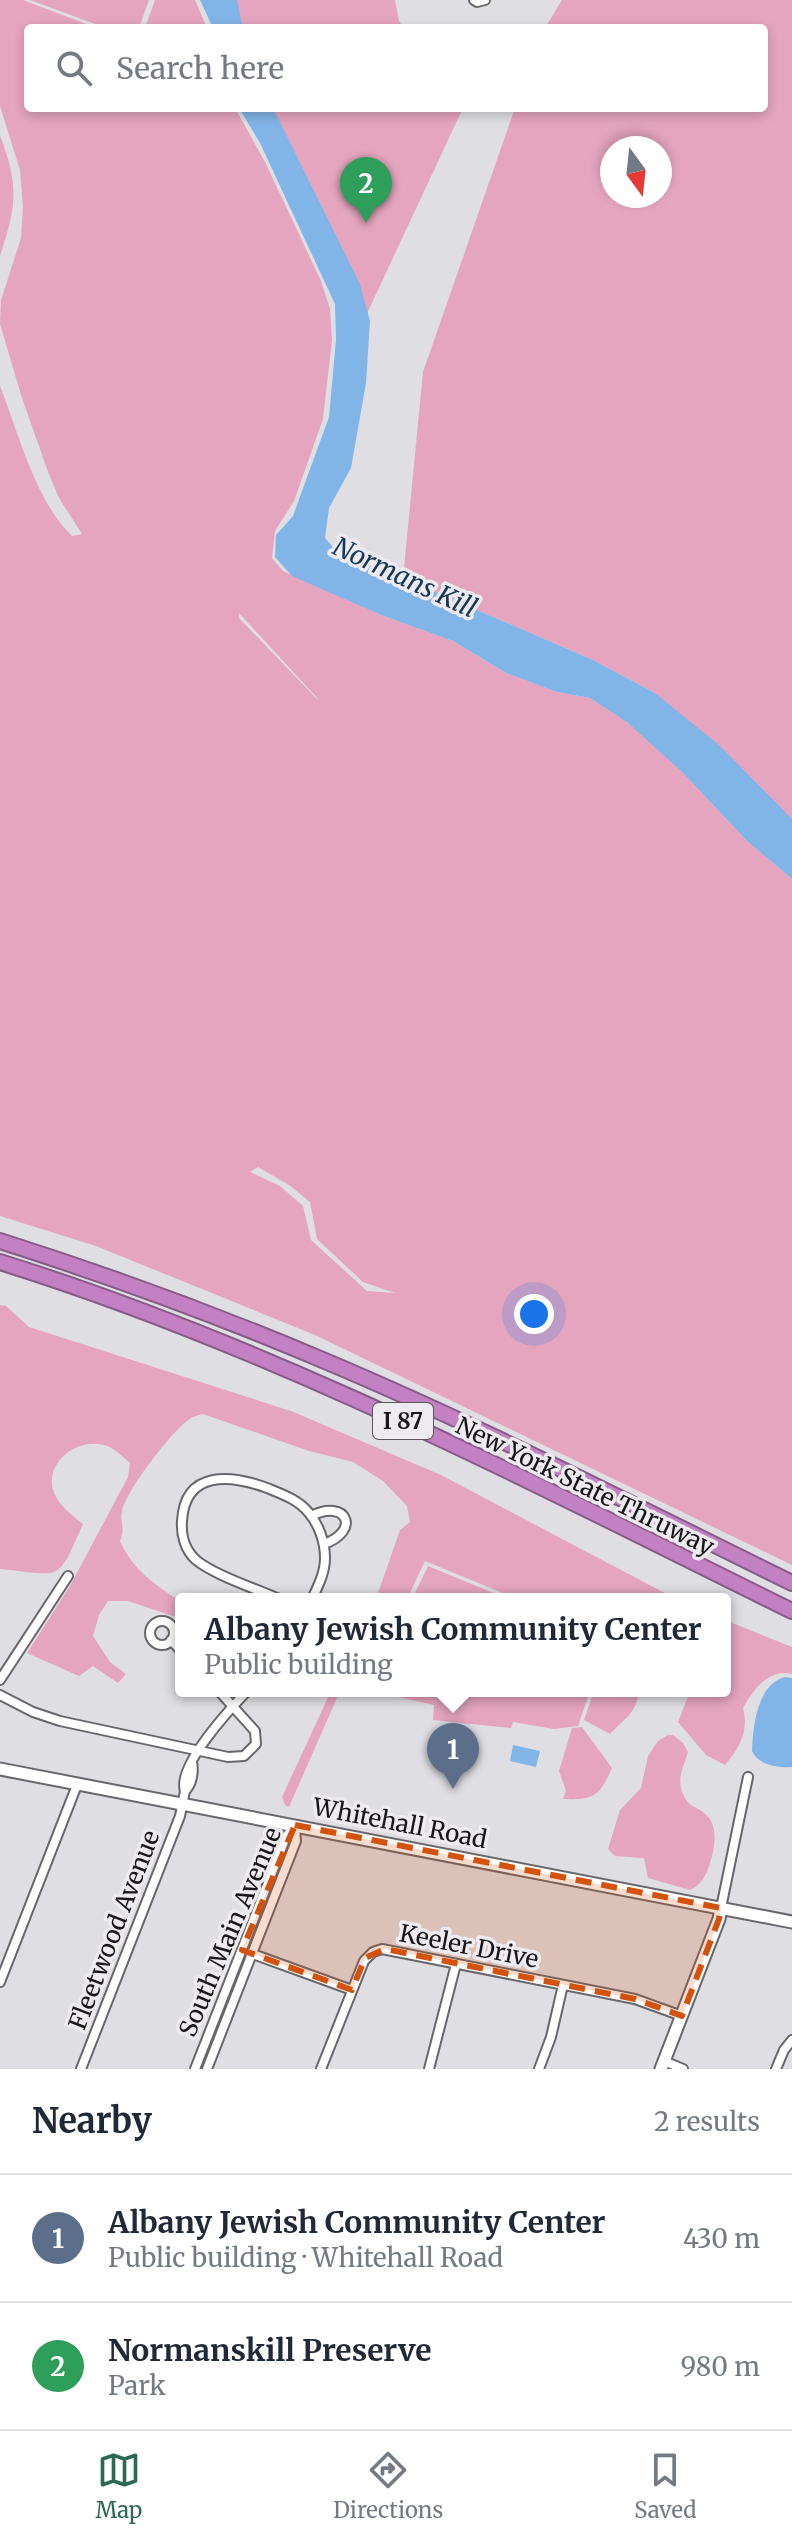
<!DOCTYPE html>
<meta charset="utf-8">
<style>
:root{--surface:#fff;--page:#f2f2f3;--text:#1f2937;--muted:#747a83;--line:#e0e1e3;--accent:#2c6955}
body{margin:0;font-family:Merriweather,serif;background:var(--page);color:var(--text)}
.compass{position:absolute;left:600px;top:136px;width:72px;height:72px;border-radius:50%;background:var(--surface);box-shadow:0 4px 12px #0003;rotate:165deg}
.you{position:absolute;left:534px;top:1314px;width:28px;height:28px;margin:-20px;border:6px solid #fff;border-radius:50%;background:#1a73e8;box-shadow:0 0 0 12px #1a73e833}
.badge{display:grid;place-items:center;width:52px;height:52px;border-radius:50%;background:var(--accent);color:#fff;font-size:26px;font-weight:700}
.pin{position:absolute;translate:-50% -66px;filter:drop-shadow(0 2px 4px #0008)}
.pin::after{content:'';position:absolute;top:42px;width:28px;height:24px;background:inherit;clip-path:polygon(0 0,100% 0,50% 100%)}
.popup{position:absolute;left:175px;top:1593px;width:556px;height:104px;box-sizing:border-box;display:grid;place-content:center;border-radius:8px;background:var(--surface);filter:drop-shadow(0 2px 6px #0005);font-size:26px;white-space:nowrap;color:var(--muted)}
.popup b{font-size:30px;color:var(--text)}
.popup::after{content:'';position:absolute;left:50%;top:100%;margin-left:-16px;border:16px solid transparent;border-top-color:var(--surface)}
.list{margin:0;padding:0;list-style:none}
h2{display:flex;justify-content:space-between;align-items:center;height:104px;margin:0;padding:0 32px;font-size:34px}
h2 small{font-size:26px;font-weight:400;color:var(--muted)}
.list li{display:grid;grid-template-columns:52px 1fr auto;gap:24px;align-items:center;box-sizing:border-box;height:128px;padding:0 32px;border-top:2px solid var(--line)}
.list b{display:block;font-size:30px;white-space:nowrap}
.list p{margin:0;font-size:26px;white-space:nowrap;color:var(--muted)}
.list em{font-size:26px;font-style:normal;color:var(--muted)}
.icon{flex:none;width:44px;height:44px;fill:none;stroke:currentColor;stroke-width:2;stroke-linecap:round;stroke-linejoin:round}
.map{position:relative;flex:none;width:792px;height:2069px;overflow:hidden}
.search{position:absolute;background:var(--surface);box-shadow:0 4px 12px #0003;left:24px;right:24px;top:24px;height:88px;display:flex;align-items:center;gap:20px;box-sizing:border-box;padding:0 28px;border-radius:8px;color:var(--muted);font-size:30px}
.sheet{height:360px;background:var(--surface)}
nav{display:flex;justify-content:space-around;align-items:center;box-sizing:border-box;height:112px;border-top:2px solid var(--line);background:var(--surface);font-size:22px;color:var(--muted)}
nav a{display:grid;justify-items:center;gap:4px}
nav .on{color:var(--accent)}
.map>svg:first-child{display:block}
.green{fill:#e5a5be;fill-rule:evenodd}
.water{fill:#82b5e7}
.lines{fill:none;stroke-linecap:round;stroke-linejoin:round}
.street-casing{stroke:#68666b;stroke-width:12}
.secondary-casing{stroke:#68666b;stroke-width:15}
.highway-casing{stroke:#875b87;stroke-width:18}
.street{stroke:#fff;stroke-width:8}
.secondary{stroke:#fff;stroke-width:11}
.highway{stroke:#c380c2;stroke-width:14}
.marked{fill:#d3520d;fill-opacity:0.2;stroke:#d3520d;stroke-width:6;stroke-dasharray:16 10;stroke-linejoin:round}
.labels{text-anchor:middle;dominant-baseline:central;stroke-width:7;stroke-linejoin:round;paint-order:stroke}
.shield{fill:#edebf0;stroke:#58575a;stroke-width:2}
.shield-label{font-size:22px;font-weight:bold;fill:#181719}
.street-label{font-size:24px;fill:#181719;stroke:#edebf0}
.water-label{font-size:26px;font-style:italic;fill:#143a5b;stroke:#edebf0}
</style>
<div class="map">
<svg width="792" height="2069" viewBox="0 0 792 2069">
<rect width="100%" height="100%" fill="#dfdee3"/>
<!-- green -->
<path class="green" d="M0 0H23L97 28H28V108H235L265 162 321 281 330 309 332 340 323 419 294 501 275 531 272 558 283 571 381 615 453 641 506 673 557 692 590 698 631 725 682 772 748 842 792 879V1565L315 1335 96 1246 0 1216V386C19 434 35 500 72 536L82 534 59 498 48 472 21 395 0 324 1 300 21 238 23 207 20 170 0 106ZM239 613 318 699V700L239 618ZM258 1167 289 1185 310 1202 317 1239 363 1282 395 1293 367 1291 311 1240 303 1206 280 1186 250 1172Z
M30 0H149L139 28H106Z
M155 0H195L207 28H145Z
M222 0H395L399 21 404 28H230Z
M562 0H792V819L655 693 593 660 403 578 423 372 515 108H764V28H545ZM612 148H660V196H612Z
M263 108H463L356 337Z
M0 135C19 187 17 204 0 256Z
M0 1305 6 1306 29 1327 291 1411 441 1475 676 1599H517L425 1561 407 1599H376L400 1530 410 1522 407 1506 383 1481 353 1462 309 1451 203 1414C199 1415 194 1416 191 1418 173 1429 126 1491 122 1511 119 1523 126 1526 120 1541 134 1572 155 1584 181 1602V1623L176 1617 128 1601H108L99 1615 93 1636 110 1662 126 1674 118 1683 93 1666 79 1676 27 1653 70 1586 128 1477 130 1463C123 1457 113 1447 104 1445 73 1437 40 1468 56 1497 62 1508 73 1516 83 1524 56 1584 64 1575 0 1569Z
M428 1566 508 1599H412Z
M725 1620 792 1647V1674C769 1668 753 1690 743 1708 749 1730 740 1748 725 1765L706 1755 678 1722 687 1699 694 1691H725Z
M331 1691H340L289 1807 285 1805 282 1797Z
M372 1691H590L578 1726 554 1729 513 1722 511 1728 433 1720 434 1705Z
M594 1691H639C637 1713 624 1719 610 1734L584 1720Z
M582 1727 612 1768C599 1797 594 1800 563 1799L566 1791 559 1771 572 1728Z
M668 1735H673L683 1743 688 1752C684 1767 676 1777 683 1794 687 1804 691 1805 700 1810 721 1822 715 1848 709 1866 705 1877 701 1885 690 1890L648 1878 644 1858 615 1856 608 1849 620 1810 641 1788 648 1756 658 1741Z"/>
<!-- water -->
<path class="water" d="M200 0H237L243 28H213Z
M239 108H273L360 284 370 321 366 383 351 468 329 508 325 538 339 554 403 578 593 660 655 693 719 745 792 819V879L748 842 682 772 628 723 590 698 557 692 506 673 453 641 381 615 292 576 275 557 276 535 293 516 329 417 336 340 335 304 260 143Z
M785 1677 792 1678V1767C778 1768 758 1765 752 1751 753 1726 757 1684 785 1677Z
M513 1745 540 1751 536 1767 510 1761Z"/>
<g class="lines">
<defs>
<path id="street" d="M474 0 477 2 485 0
M311 1516C347 1498 361 1531 324 1544
M279 1599C257 1589 214 1575 196 1560 185 1550 181 1535 182 1521 185 1469 232 1475 267 1488 282 1494 299 1500 309 1513 319 1525 325 1542 325 1558 325 1573 318 1586 312 1599
M150 1633a12 12 0 1 1 24 0a12 12 0 1 1-24 0Z
M171 1640 181 1651
M0 1680 68 1576
M0 1695 33 1712 60 1721 228 1757 244 1756 256 1744 255 1731 219 1691
M192 1762C194 1772 192 1784 185 1791 176 1767 230 1709 247 1691
M721 1908 748 1777
M250 1953 352 1990
M0 1982 77 1785
M664 2061 683 2069
M81 2069 180 1816 185 1791
M195 2069 286 1837 295 1825
M207 2069 296 1841 295 1827
M321 2069 364 1961 373 1952 382 1949 635 1999 682 2016
M429 2069 456 1964
M539 2069 551 2037 563 1985
M776 2069 784 2050 792 2040"/>
<path id="secondary" d="M0 1769 792 1922
M661 2069 719 1919 721 1908"/>
<path id="highway" d="M0 1241C110 1276 219 1316 325 1361 484 1428 637 1507 792 1583
M0 1262C276 1348 534 1484 792 1611"/>
</defs>
<!-- street casing -->
<use href="#street" class="street-casing"/>
<!-- secondary casing -->
<use href="#secondary" class="secondary-casing"/>
<!-- highway casing -->
<use href="#highway" class="highway-casing"/>
<!-- street -->
<use href="#street" class="street"/>
<!-- secondary -->
<use href="#secondary" class="secondary"/>
<!-- highway -->
<use href="#highway" class="highway"/>
</g>
<!-- marked area -->
<path class="marked" d="M295 1825 721 1908 719 1919 682 2016 635 1999 385 1949 365 1958 352 1990 242 1950Z"/>
<g class="labels">
<!-- shield labels -->
<rect class="shield" x="373" y="1403" width="60" height="36" rx="6"/>
<g class="shield-label">
<text x="403" y="1421">I 87</text>
</g>
<!-- street labels -->
<g class="street-label">
<text transform="translate(585 1486) rotate(26)">New York State Thruway</text>
<text transform="translate(400 1823) rotate(11)">Whitehall Road</text>
<text transform="translate(114 1930) rotate(-69)">Fleetwood Avenue</text>
<text transform="translate(230 1932) rotate(-67)">South Main Avenue</text>
<text transform="translate(469 1946) rotate(11)">Keeler Drive</text>
</g>
<!-- water labels -->
<g class="water-label">
<text transform="translate(405 577) rotate(25)">Normans Kill</text>
</g>
</g>
</svg>
<svg class="compass" viewBox="-18 -18 36 36"><path d="M0-13l5 13h-10z" fill="#e53935"/><path d="M0 13l5-13h-10z" fill="#747a83"/></svg>
<div class="you"></div>
<div class="pin badge" style="left:453px;top:1789px;background:#5c6f8a">1</div>
<div class="popup"><b>Albany Jewish Community Center</b>Public building</div>
<div class="pin badge" style="left:366px;top:223px;background:#2e9e5b">2</div>
<div class="search"><svg class="icon" aria-label="search" viewBox="0 0 24 24"><circle cx="10" cy="10" r="6"/><path d="M15 15l6 6"/></svg>Search here</div>
</div>
<section class="sheet">
<h2>Nearby<small>2 results</small></h2>
<ul class="list">
<li><span class="badge" style="background:#5c6f8a">1</span><div><b>Albany Jewish Community Center</b><p>Public building · Whitehall Road</p></div><em>430 m</em></li>
<li><span class="badge" style="background:#2e9e5b">2</span><div><b>Normanskill Preserve</b><p>Park</p></div><em>980 m</em></li>
</ul>
</section>
<nav>
<a class="on"><svg class="icon" aria-label="map" viewBox="0 0 24 24"><path d="M3 6l6-2 6 2 6-2v14l-6 2-6-2-6 2zM9 4v14M15 6v14"/></svg>Map</a>
<a><svg class="icon" aria-label="directions" viewBox="0 0 24 24"><path d="M12 3l9 9-9 9-9-9zM9 14v-3h6M13 9l2 2-2 2"/></svg>Directions</a>
<a><svg class="icon" aria-label="saved" viewBox="0 0 24 24"><path d="M7 4h10v16l-5-4-5 4z"/></svg>Saved</a>
</nav>
